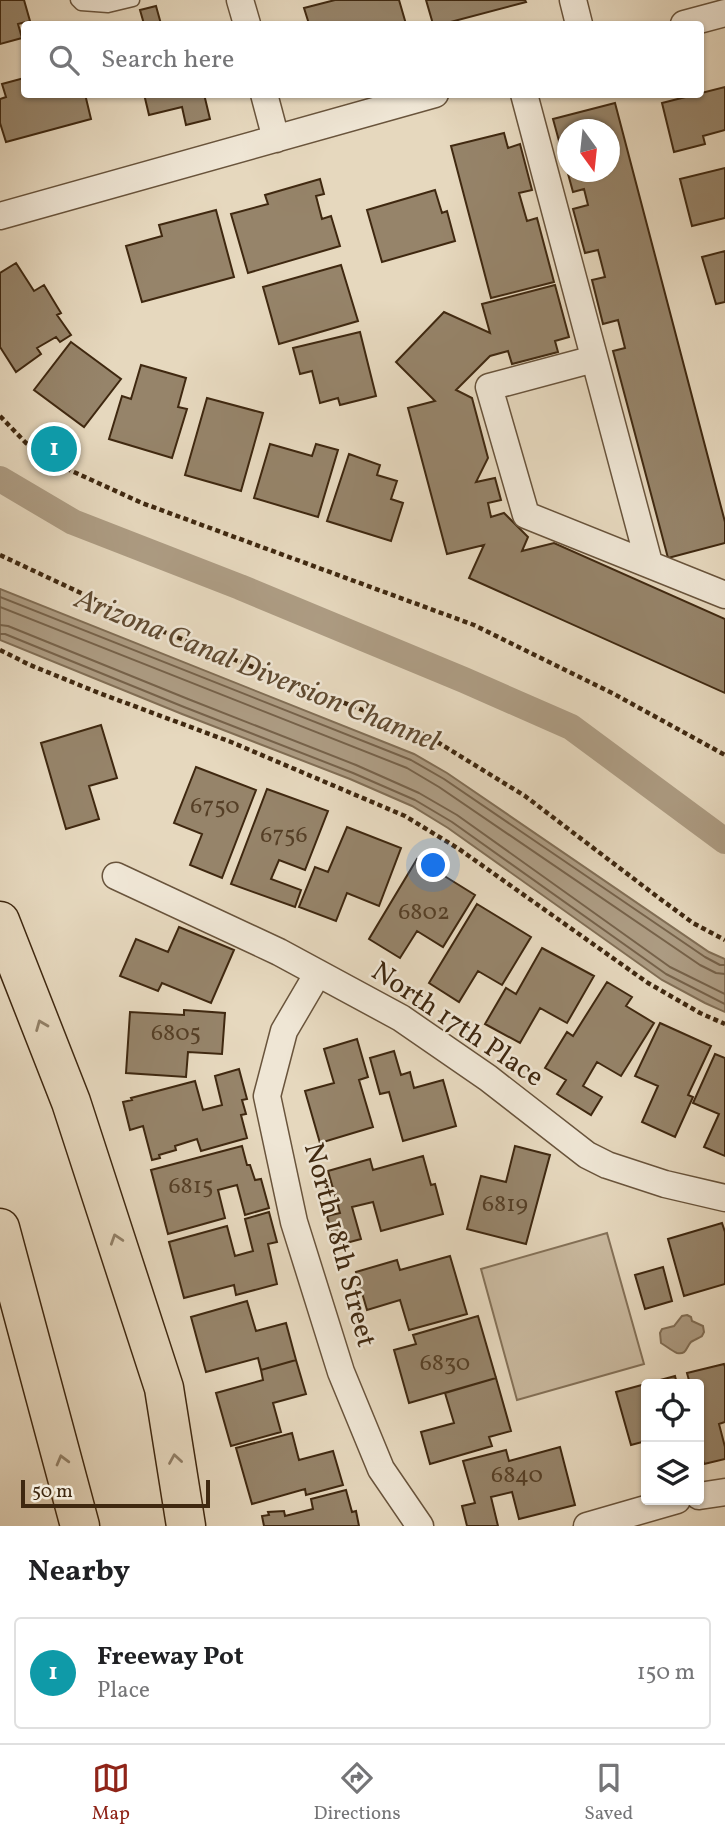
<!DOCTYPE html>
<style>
:root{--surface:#fff;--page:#f6f6f6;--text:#202124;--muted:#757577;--line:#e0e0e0;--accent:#8f2418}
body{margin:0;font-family:Vollkorn,serif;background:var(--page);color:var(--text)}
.controls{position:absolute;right:21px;bottom:21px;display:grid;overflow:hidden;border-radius:7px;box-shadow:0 2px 5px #0004}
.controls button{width:63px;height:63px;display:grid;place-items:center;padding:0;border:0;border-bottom:2px solid var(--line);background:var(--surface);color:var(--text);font:35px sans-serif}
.compass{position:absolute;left:557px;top:119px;width:63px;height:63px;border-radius:50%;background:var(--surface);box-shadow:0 2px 5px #0004;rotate:165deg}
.scale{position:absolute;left:21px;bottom:18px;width:189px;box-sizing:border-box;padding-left:7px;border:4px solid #3f2810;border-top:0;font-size:19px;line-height:24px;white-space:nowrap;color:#3f2810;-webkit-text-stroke:5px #efe6d5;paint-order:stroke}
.you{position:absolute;left:434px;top:866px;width:24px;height:24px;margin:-18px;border:5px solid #fff;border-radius:50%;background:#1a73e8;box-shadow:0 0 0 10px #1a73e833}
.badge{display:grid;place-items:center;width:46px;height:46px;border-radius:50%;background:var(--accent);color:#fff;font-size:23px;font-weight:700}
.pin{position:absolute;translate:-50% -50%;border:4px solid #fff;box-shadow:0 2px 7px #0006}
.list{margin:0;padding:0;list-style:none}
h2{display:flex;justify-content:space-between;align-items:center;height:91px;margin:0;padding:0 28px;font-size:30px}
h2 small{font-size:23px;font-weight:400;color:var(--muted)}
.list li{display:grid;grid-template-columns:46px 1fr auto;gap:21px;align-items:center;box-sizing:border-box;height:112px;margin:0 14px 14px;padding:0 14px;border:2px solid var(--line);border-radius:7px}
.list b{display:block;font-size:26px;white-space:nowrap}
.list p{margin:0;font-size:23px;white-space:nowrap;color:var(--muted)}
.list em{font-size:23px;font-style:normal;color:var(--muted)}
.icon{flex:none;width:38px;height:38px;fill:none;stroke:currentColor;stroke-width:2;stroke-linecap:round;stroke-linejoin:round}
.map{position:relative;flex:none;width:725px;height:1526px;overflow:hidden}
.search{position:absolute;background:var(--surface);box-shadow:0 2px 5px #0004;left:21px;right:21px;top:21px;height:77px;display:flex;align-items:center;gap:18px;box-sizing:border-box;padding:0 24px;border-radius:7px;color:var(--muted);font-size:26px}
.sheet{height:217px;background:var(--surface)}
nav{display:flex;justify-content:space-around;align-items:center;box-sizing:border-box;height:98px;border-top:2px solid var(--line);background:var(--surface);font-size:19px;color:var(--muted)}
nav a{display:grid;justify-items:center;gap:4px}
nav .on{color:var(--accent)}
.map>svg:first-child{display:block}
.green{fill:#cabaa0;stroke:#847158;stroke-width:2}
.water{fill:#ad9c83;stroke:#816e55;stroke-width:2}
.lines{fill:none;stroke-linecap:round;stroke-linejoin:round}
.shore{stroke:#76624a;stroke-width:2}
.canal{stroke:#ad9c83;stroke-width:26}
.building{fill:#96846a;stroke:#3f2810;stroke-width:2;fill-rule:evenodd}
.lane-casing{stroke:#69543c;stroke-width:15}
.street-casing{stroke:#69543c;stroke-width:29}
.highway-casing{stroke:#3f2810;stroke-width:41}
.path{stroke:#3f2810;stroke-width:4.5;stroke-dasharray:5 3.5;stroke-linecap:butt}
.lane{stroke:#efe6d5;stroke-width:12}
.street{stroke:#efe6d5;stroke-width:26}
.highway{stroke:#e6d8be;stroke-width:38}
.oneway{stroke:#928067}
.labels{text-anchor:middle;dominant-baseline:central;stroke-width:5;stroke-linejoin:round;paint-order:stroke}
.number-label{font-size:24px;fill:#553f26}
.street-label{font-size:28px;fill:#3f2810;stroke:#efe6d5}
.water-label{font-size:30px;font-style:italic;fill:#604b32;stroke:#efe6d5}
</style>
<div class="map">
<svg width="725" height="1526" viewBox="0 0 725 1526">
<rect width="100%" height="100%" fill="#e6d8be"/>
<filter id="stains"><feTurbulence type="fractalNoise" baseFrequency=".00286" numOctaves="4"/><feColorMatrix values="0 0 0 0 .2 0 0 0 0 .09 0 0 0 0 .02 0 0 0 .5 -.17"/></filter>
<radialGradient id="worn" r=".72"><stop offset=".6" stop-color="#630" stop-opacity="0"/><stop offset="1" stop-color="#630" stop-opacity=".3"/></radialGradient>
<!-- green -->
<path class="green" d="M607 1233 644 1364 517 1400 481 1269Z"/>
<!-- water -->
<path class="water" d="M0 589 414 754 447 773 709 952 725 959V1012L705 1003 662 980 448 828 412 806 350 779 182 714 0 640Z
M687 1315 691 1317 692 1321 703 1326 704 1332 702 1336C701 1337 692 1341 691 1342 686 1347 687 1355 677 1353 672 1351 666 1346 661 1343L660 1333 662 1329 674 1326 682 1316Z"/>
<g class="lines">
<!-- shore -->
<path class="shore" d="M0 597 411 760 444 779 705 957 720 965H725
M0 607 407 768 439 787 700 965 716 973 725 974
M0 625 8 626 188 699 356 765 419 793 457 815 670 967 725 994
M0 634H5L184 707 353 773 415 800 452 822 666 974 725 1004"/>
<!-- canal -->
<path class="canal" d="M0 479 73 522 240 587 464 680 571 727 725 841"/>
</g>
<!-- building -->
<path class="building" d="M0 0H24L30 21 18 24 22 38 0 44Z
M335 0H399L406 24H309L304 8Z
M426 0H525L526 2 443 24H433Z
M156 6 161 24H144L140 10Z
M24 78V94H85L91 119 6 142 0 123V99L6 97 2 84Z
M725 87V130L703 136 705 144 674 152 662 103Z
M144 94H204L210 119 186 125 182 107 149 115Z
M615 103 725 522V543L668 558 613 351 625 348 618 320 603 324 592 280 605 277 598 250 585 253 573 209 588 205 584 189 573 192 553 119ZM568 130H610V172H568Z
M504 133 508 148 520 144 532 190 519 193 527 221 537 218 554 282 491 298 451 146Z
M725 168V218L692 226 680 179Z
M320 179 324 194 316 196 322 219 331 216 340 246 248 273 231 214 268 204 265 195Z
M435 190 442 213 447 211 455 241 382 262 367 210Z
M216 210 234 277 142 302 126 246 162 236 159 225Z
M725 251V302L716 304 702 257Z
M16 263 34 291 44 285 61 313 57 315 71 335 60 342 56 337 37 348 41 354 16 372 0 347V273Z
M341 265 358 321 279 344 263 287Z
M555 285 569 337 555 341 558 352 512 364 508 351 490 356 456 390 472 398 488 458 476 482 495 478 501 500 488 503 491 517 504 513 528 537 522 551 554 543 725 619V693L469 578 484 545 447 554 408 408 435 401 396 362 444 312 490 333 482 304Z
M360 332 376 396 340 405 338 398 320 403 312 371 300 374 293 348Z
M71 342 121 379 84 427 34 390Z
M141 365 186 378 178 407 187 409 172 458 109 439 122 396 131 399Z
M207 398 263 413 241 491 185 475Z
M270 444 312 456 316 444 338 450 318 517 254 498Z
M349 454 380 465 377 475 397 481 391 499 403 503 391 541 327 521Z
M101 725 117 778 89 786 99 819 66 829 41 743Z
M196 767 256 790 222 878 190 865 202 834 174 823Z
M267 789 328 811 305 870 279 860 271 879 301 890 295 907 231 884Z
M347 827 401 848 379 906 347 893 336 921 299 907 315 867 328 872Z
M417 859 475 895 443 947 417 931 400 958 369 939Z
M477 904 531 937 502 985 478 971 459 1002 429 983Z
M179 927 234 950 211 1003 162 983 158 991 120 976 136 939 168 952Z
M542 948 594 976 567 1023 540 1008 520 1043 485 1024 506 988 516 994Z
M607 982 632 997 626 1006 654 1023 621 1076 597 1062 583 1086 602 1097 591 1115 557 1094 566 1080 545 1068 567 1032 573 1036Z
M184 1010 225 1013 222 1054 188 1052 186 1077 126 1073 130 1012 184 1015Z
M660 1023 711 1046 688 1095 693 1097 675 1137 642 1122 658 1086 635 1076Z
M357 1039 368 1077 359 1080 373 1127 320 1143 305 1091 334 1083 324 1049Z
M394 1051 401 1075 410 1072 414 1088 443 1080 456 1126 403 1141 389 1092 380 1094 370 1058Z
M715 1054 725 1058V1156L704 1147 719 1114 693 1103Z
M239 1069 247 1099 242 1100 246 1114 241 1115 247 1138 201 1151 197 1139 175 1146 176 1150 159 1155 160 1158 152 1160 143 1126 130 1130 123 1102 132 1100 131 1098 195 1081 203 1110 222 1105 215 1076Z
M242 1146 247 1165H250L255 1180 261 1179 269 1208 245 1215 237 1185 218 1190 225 1218 168 1234 151 1170Z
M515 1146 550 1155 526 1244 467 1229 481 1176 506 1182Z
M423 1156 431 1185 435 1184 443 1214 381 1231 373 1202 352 1207 361 1239 335 1246 327 1216 340 1213 328 1171 370 1159 373 1170Z
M269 1212 277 1242 268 1244 277 1284 236 1295 234 1285 184 1298 169 1242 227 1226 235 1256 253 1251 245 1219Z
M722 1223 725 1232V1284L684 1296 668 1239Z
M450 1256 467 1314 409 1330 400 1300 367 1310 356 1272 397 1260 400 1270Z
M663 1267 672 1301 645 1309 635 1275Z
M247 1301 256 1331 286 1323 296 1360 261 1370 258 1358 206 1372 191 1317Z
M478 1316 496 1378 409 1403 394 1350 416 1344 413 1335Z
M296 1360 306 1394 273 1403 281 1432 231 1446 216 1393 263 1380 261 1370Z
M724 1364 725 1367V1422L719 1424 725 1447V1459L704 1464 699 1442V1428L702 1427 699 1416V1384H690L687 1373Z
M675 1376 677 1384H646V1441L631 1445 616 1392Z
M496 1378 511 1431 489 1437 492 1446 430 1464 421 1432 454 1423 445 1393Z
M292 1433 299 1460 333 1451 343 1485 306 1495 305 1489 252 1504 236 1448Z
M560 1447 575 1505 519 1519 512 1492 491 1497 498 1526H467L462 1506 475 1503 463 1461 506 1450 509 1461Z
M346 1490 352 1512 356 1511 359 1526H264L262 1516 269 1515 268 1512 284 1511 285 1516 313 1509 311 1499Z"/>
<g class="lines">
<defs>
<path id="lane" d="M77 0 81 4 108 6 133 0"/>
<path id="street" d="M240 0 247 24
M573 0 579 24
M684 24 725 13
M264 94 276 139
M524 94 649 563
M0 216 435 94
M594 359 489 387 526 515 725 595
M116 876 279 952 401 1018 488 1078 587 1155 607 1165 665 1184 725 1198
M318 973 284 1031 267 1096 294 1222 341 1372 381 1469 420 1526
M699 1496 725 1492
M587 1526 677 1500"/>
<path id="highway" d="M0 921 71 1102 164 1388 186 1526
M0 1228 80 1526"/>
</defs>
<!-- lane casing -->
<use href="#lane" class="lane-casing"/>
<!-- street casing -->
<use href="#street" class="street-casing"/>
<!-- highway casing -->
<use href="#highway" class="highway-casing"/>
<!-- path -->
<path class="path" d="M0 416 26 443 63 467 142 503 474 625 614 694 725 755
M0 555 164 632 426 735 525 796 659 898 693 923 725 940
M0 650 30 665 99 693 231 742 405 816 459 849 648 983 700 1013 725 1024"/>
<!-- lane -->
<use href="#lane" class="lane"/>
<!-- street -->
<use href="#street" class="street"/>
<!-- highway -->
<use href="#highway" class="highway"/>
</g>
<!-- one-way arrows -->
<defs><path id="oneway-chevron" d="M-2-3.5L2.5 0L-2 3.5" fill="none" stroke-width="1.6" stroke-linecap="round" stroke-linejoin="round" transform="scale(1.75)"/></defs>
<g class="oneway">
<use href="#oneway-chevron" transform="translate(41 1025) rotate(-112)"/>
<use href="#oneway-chevron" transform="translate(116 1239) rotate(-108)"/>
<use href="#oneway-chevron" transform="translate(175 1459) rotate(-99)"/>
<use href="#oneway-chevron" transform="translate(62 1460) rotate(-105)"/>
</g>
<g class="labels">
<!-- number labels -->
<g class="number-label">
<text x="215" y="807">6750</text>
<text x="284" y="836">6756</text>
<text x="424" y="913">6802</text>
<text x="176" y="1034">6805</text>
<text x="191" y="1187">6815</text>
<text x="505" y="1205">6819</text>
<text x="445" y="1364">6830</text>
<text x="517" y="1476">6840</text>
</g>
<!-- street labels -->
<g class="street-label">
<text transform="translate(457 1025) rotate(34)">North 17th Place</text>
<text transform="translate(339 1245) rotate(75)">North 18th Street</text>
</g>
<!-- water labels -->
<g class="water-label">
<text transform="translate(257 671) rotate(22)">Arizona Canal Diversion Channel</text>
</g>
</g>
<rect width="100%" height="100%" filter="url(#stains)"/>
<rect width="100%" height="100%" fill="url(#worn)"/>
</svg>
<div class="controls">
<button><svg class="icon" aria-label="locate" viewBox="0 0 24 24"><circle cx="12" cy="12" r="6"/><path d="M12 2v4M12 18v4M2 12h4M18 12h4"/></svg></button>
<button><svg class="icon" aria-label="layers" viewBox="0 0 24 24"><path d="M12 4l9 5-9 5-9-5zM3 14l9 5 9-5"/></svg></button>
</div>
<svg class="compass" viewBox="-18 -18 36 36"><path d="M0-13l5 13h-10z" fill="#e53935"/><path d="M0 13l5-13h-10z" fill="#757577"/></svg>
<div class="scale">50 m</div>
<div class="you"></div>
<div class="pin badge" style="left:54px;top:449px;background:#0f9aa8">1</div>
<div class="search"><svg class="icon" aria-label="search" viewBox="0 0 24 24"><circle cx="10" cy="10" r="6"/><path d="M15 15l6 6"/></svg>Search here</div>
</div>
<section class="sheet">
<h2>Nearby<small></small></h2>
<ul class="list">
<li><span class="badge" style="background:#0f9aa8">1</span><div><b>Freeway Pot</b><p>Place</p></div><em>150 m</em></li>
</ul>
</section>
<nav>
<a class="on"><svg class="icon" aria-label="map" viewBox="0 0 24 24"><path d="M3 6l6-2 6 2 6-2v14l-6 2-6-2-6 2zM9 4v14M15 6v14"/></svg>Map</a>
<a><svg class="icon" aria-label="directions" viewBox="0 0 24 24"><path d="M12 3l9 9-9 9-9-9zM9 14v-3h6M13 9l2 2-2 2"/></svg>Directions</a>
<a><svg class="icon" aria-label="saved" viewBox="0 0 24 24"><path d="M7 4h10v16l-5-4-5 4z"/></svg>Saved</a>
</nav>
